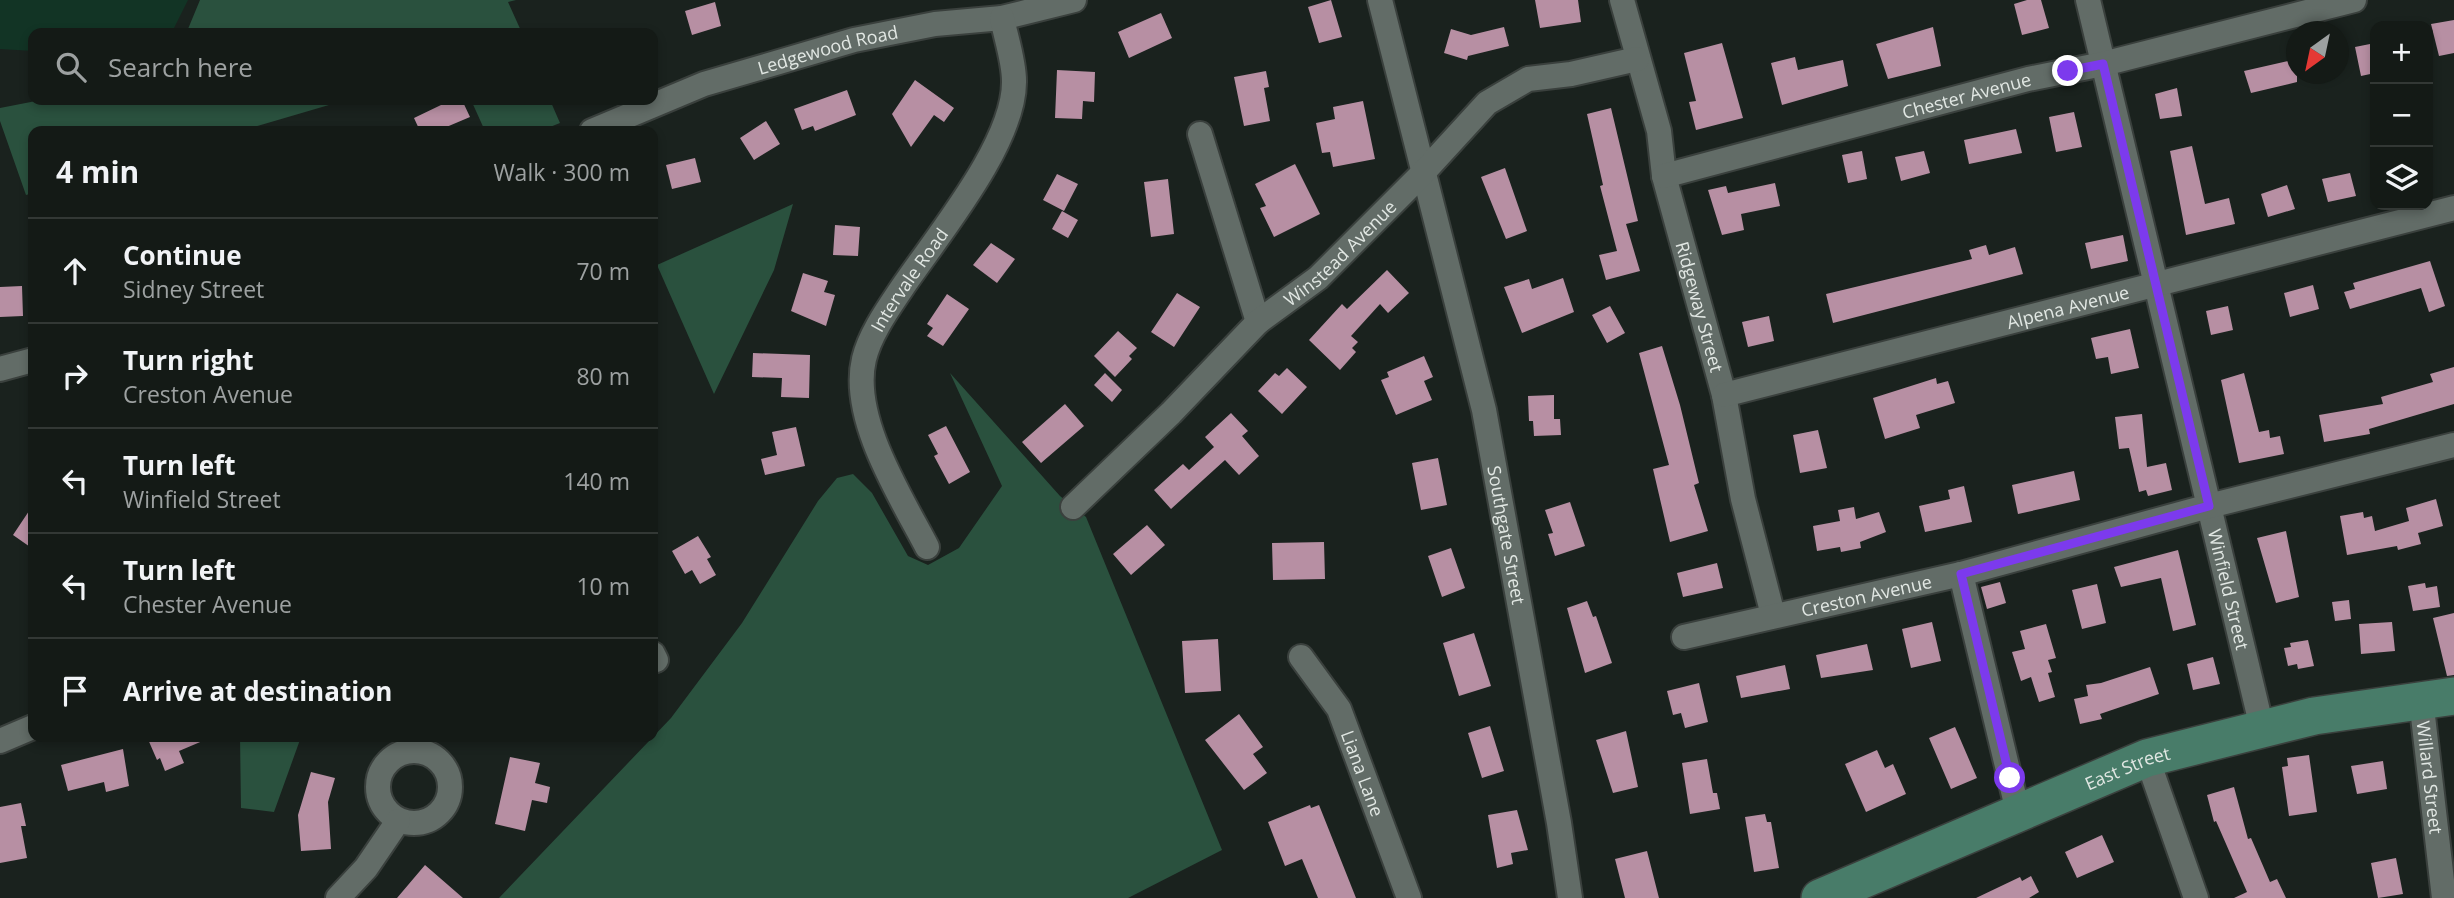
<!DOCTYPE html>
<meta charset="utf-8">
<style>
:root{--surface:#141a16;--page:#1d231f;--text:#f1f3f6;--muted:#9da1a1;--line:#333835}
body{margin:0;font-family:"Open Sans",sans-serif;background:var(--page);color:var(--text)}
.controls{position:absolute;right:21px;top:21px;display:grid;overflow:hidden;border-radius:14px;box-shadow:0 4px 10px #0003}
.controls button{width:63px;height:63px;display:grid;place-items:center;padding:0;border:0;border-bottom:2px solid var(--line);background:var(--surface);color:var(--text);font:35px sans-serif}
.compass{position:absolute;left:2286px;top:21px;width:63px;height:63px;border-radius:50%;background:var(--surface);box-shadow:0 4px 10px #0003;rotate:213deg}
.stop{position:absolute;width:21px;height:21px;margin:-16px;border:5px solid #7c3aed;border-radius:50%;background:#fff}
.stop.end{background:#7c3aed;border-color:#fff;box-shadow:0 2px 7px #0008}
.list{margin:0;padding:0;list-style:none}
h2{display:flex;justify-content:space-between;align-items:center;height:91px;margin:0;padding:0 28px;font-size:30px}
h2 small{font-size:23px;font-weight:400;color:var(--muted)}
.list li{display:grid;grid-template-columns:46px 1fr auto;gap:21px;align-items:center;box-sizing:border-box;height:105px;padding:0 28px;border-top:2px solid var(--line)}
.list b{display:block;font-size:26px;white-space:nowrap}
.list p{margin:0;font-size:23px;white-space:nowrap;color:var(--muted)}
.list em{font-size:23px;font-style:normal;color:var(--muted)}
.icon{flex:none;width:38px;height:38px;fill:none;stroke:currentColor;stroke-width:2;stroke-linecap:round;stroke-linejoin:round}
.map{position:relative;flex:none;width:2454px;height:898px;overflow:hidden}
.search{position:absolute;background:var(--surface);box-shadow:0 4px 10px #0003;left:28px;top:28px;width:630px;height:77px;display:flex;align-items:center;gap:18px;box-sizing:border-box;padding:0 24px;border-radius:14px;color:var(--muted);font-size:26px}
.panel{position:absolute;background:var(--surface);box-shadow:0 4px 10px #0003;left:28px;top:126px;width:630px;height:616px;border-radius:14px}
.map>svg:first-child{display:block}
.green{fill:#123425}
.forest{fill:#2a513e}
.building{fill:#b78fa3}
.lines{fill:none;stroke-linecap:round;stroke-linejoin:round}
.street-casing{stroke:#3a403d;stroke-width:28}
.secondary-casing{stroke:#3a403d;stroke-width:40}
.street{stroke:#626c67;stroke-width:24}
.secondary{stroke:#487c69;stroke-width:37}
.route{stroke:#7c3aed;stroke-width:9}
.labels{text-anchor:middle;dominant-baseline:central;stroke-width:7;stroke-linejoin:round;paint-order:stroke}
.street-label{font-size:18px;fill:#e1e7e3;stroke:#070b09}
</style>
<div class="map">
<svg width="2454" height="898" viewBox="0 0 2454 898">
<rect width="100%" height="100%" fill="#1a221e"/>
<!-- green -->
<path class="green" d="M0 0H188L172 32 33 33V51L0 49Z"/>
<!-- forest -->
<path class="forest" d="M200 0H516L508 2 522 33H189L188 29Z
M41 100H346L240 131H33V193L26 195 0 121V108Z
M471 100H550L560 123 540 131H485Z
M793 204 774 270 714 394 657 265Z
M950 373 1060 496 1086 517 1222 850 1128 898H499L671 718 742 623 818 501 837 478 853 474 872 493 908 556 928 565 959 548 1002 486Z
M240 737H301L274 812 241 808Z"/>
<!-- building -->
<path class="building" d="M1331 0 1342 37 1319 43 1308 7Z
M1535 0H1578L1581 22 1540 28Z
M2027 0H2041L2049 28 2022 35 2014 4Z
M715 2 721 26 692 35 685 11Z
M1161 13 1172 38 1129 58 1118 32Z
M2454 20V53L2439 56 2431 24Z
M1504 27 1509 46 1468 56 1467 60 1444 53 1451 29 1471 35Z
M1933 27 1941 66 1888 79 1876 44Z
M1722 43 1743 118 1696 130 1689 102 1696 101 1684 53Z
M2375 43V73L2361 76 2355 47Z
M1795 57 1798 70 1843 60 1848 86 1782 105 1771 63Z
M2297 59V82L2251 93 2244 71Z
M1057 70 1095 72 1094 102 1083 101 1082 119 1055 118Z
M1266 71 1269 87 1264 88 1270 121 1244 126 1234 77Z
M915 80 954 108 944 122 934 115 911 147 892 114Z
M2177 88 2182 116 2160 119 2155 94Z
M847 90 856 115 815 131 813 126 802 130 794 109Z
M439 100H462L470 117 437 131H420L414 118 441 105Z
M1363 101 1375 159 1333 167 1330 152 1322 153 1316 123 1335 119 1333 107Z
M1611 108 1638 221 1626 224 1640 271 1606 280 1599 255 1617 251 1600 186 1603 185 1587 114Z
M2074 112 2082 147 2056 152 2049 117Z
M766 121 780 144 754 160 740 138Z
M2016 129 2022 153 1969 164 1964 140Z
M2192 146 2205 204 2229 198 2235 224 2186 235 2170 151Z
M1862 151 1867 179 1848 183 1842 155Z
M1924 151 1930 173 1901 181 1895 157Z
M695 158 701 182 672 189 666 165Z
M1295 164 1320 214 1274 237 1260 208 1266 206 1255 184Z
M1505 168 1527 231 1506 239 1481 177Z
M2350 173 2356 196 2328 202 2322 179Z
M1057 174 1078 184 1064 211 1043 200Z
M1168 179 1174 234 1151 237 1144 182Z
M1775 183 1780 206 1741 214 1744 230 1722 235 1708 190 1726 186 1728 193Z
M2287 185 2295 209 2268 217 2261 194Z
M1062 211 1078 220 1068 238 1052 229Z
M835 225 860 227 858 256 833 255Z
M2123 235 2128 261 2091 269 2085 243Z
M991 243 1015 259 997 283 973 265Z
M1986 245 1989 255 2015 247 2023 274 1833 323 1826 294 1972 259 1969 250Z
M2430 261 2445 306 2429 312 2421 288 2350 309 2344 292 2355 289 2353 283Z
M1387 270 1409 293 1388 313 1380 304 1351 336 1358 342 1352 348 1356 352 1340 370 1309 340 1342 304 1347 309Z
M803 273 828 281 824 292 835 295 826 326 791 311Z
M1563 278 1574 312 1522 333 1504 287 1529 279 1532 289Z
M2313 285 2319 309 2290 317 2284 293Z
M22 286 23 316 0 317V287Z
M1177 293 1200 307 1174 347 1151 332Z
M947 294 969 309 943 346 927 336 933 328 927 324Z
M1610 306 1625 333 1607 343 1592 315Z
M2228 306 2233 330 2211 335 2206 311Z
M1769 316 1774 341 1748 347 1742 322Z
M2130 329 2139 368 2111 374 2108 357 2096 359 2091 338Z
M1118 331 1137 348 1129 356 1132 359 1115 377 1094 356Z
M1662 346 1680 405 1699 483 1694 485 1708 531 1670 542 1653 469 1669 465 1639 353Z
M753 353 810 355 809 398 781 397 782 378 752 377Z
M1424 356 1433 377 1424 381 1432 400 1396 415 1381 380 1389 377 1387 372Z
M2454 367V404L2369 429 2370 434 2324 442 2319 415 2383 404 2381 397 2433 382 2430 374Z
M1287 368 1307 387 1282 414 1258 391 1275 373 1279 376Z
M1105 373 1122 390 1112 402 1094 385Z
M2244 373 2259 432 2269 430 2270 438 2280 436 2284 454 2239 463 2221 380Z
M1936 378 1937 384 1948 381 1955 403 1916 415 1920 428 1885 439 1873 398Z
M1554 395V419H1560L1561 435 1534 436 1533 421H1529L1528 396Z
M1065 404 1084 426 1041 463 1022 442Z
M1231 413 1248 431 1242 436 1259 456 1239 475 1225 460 1171 509 1154 490 1183 464 1189 470 1214 447 1205 437Z
M2142 414 2147 467 2166 463 2172 490 2148 496 2146 490 2139 492 2129 448 2119 449 2115 417Z
M946 426 970 472 949 484 934 456 938 454 928 435Z
M796 427 805 466 765 475 761 459 777 455 772 432Z
M1818 430 1827 468 1800 473 1793 435Z
M1438 458 1447 505 1421 510 1412 463Z
M2074 471 2080 500 2018 514 2012 485Z
M1964 486 1972 522 1925 532 1919 506 1950 499 1948 490Z
M2436 499 2443 526 2418 533 2421 544 2398 550 2397 546 2347 555 2340 516 2363 512 2364 518 2372 516 2375 531 2409 521 2406 508Z
M1570 502 1585 546 1555 556 1548 534 1553 533 1545 510Z
M33 505V549L13 535Z
M1854 507 1856 519 1879 512 1886 532 1860 542 1861 548 1841 552 1840 547 1817 551 1813 526 1840 521 1838 510Z
M1147 525 1165 545 1131 575 1113 554Z
M2286 531 2299 597 2276 603 2257 538Z
M698 536 711 557 707 559 716 575 700 584 692 570 685 574 672 551Z
M1324 542 1325 579 1273 580 1272 543Z
M1451 548 1465 588 1442 597 1428 556Z
M2178 550 2196 625 2173 631 2161 578 2121 587 2114 567Z
M1717 563 1723 588 1683 597 1677 573Z
M2000 582 2006 603 1987 609 1981 587Z
M2425 583 2426 588 2437 586 2440 607 2413 611 2408 586Z
M2097 584 2106 623 2082 629 2072 590Z
M2349 600 2351 619 2335 621 2332 602Z
M1587 601 1593 617 1596 616 1612 663 1585 673 1567 608Z
M2454 613V675L2447 676 2433 618Z
M1932 622 1941 661 1911 668 1902 629Z
M2392 622 2395 651 2361 654 2359 624Z
M2046 624 2056 658 2048 660 2052 672 2048 673 2055 697 2039 702 2031 677 2021 681 2012 652 2025 649 2020 631Z
M1474 633 1491 686 1459 696 1443 643Z
M1218 639 1221 691 1185 693 1182 641Z
M2308 640 2314 666 2298 669 2297 664 2288 666 2284 648 2291 647 2290 643Z
M1867 644 1873 670 1821 678 1816 655Z
M2213 657 2220 684 2193 690 2187 664Z
M1785 665 1790 689 1741 698 1736 676Z
M2150 667 2159 694 2100 714 2102 719 2080 724 2074 699 2088 696 2086 685 2101 683Z
M1699 683 1708 722 1685 728 1681 713 1673 715 1667 691Z
M1239 714 1263 747 1253 754 1267 773 1244 790 1205 740Z
M1490 726 1504 771 1482 778 1468 733Z
M1955 727 1977 778 1951 789 1929 738Z
M1626 731 1638 787 1613 793 1596 740Z
M147 737H212L179 751 184 763 165 771 160 758 157 760Z
M123 749 129 786 106 792 104 782 68 791 61 765Z
M1877 750 1885 768 1893 764 1906 794 1866 812 1845 764Z
M2309 755 2317 812 2289 816 2282 767 2288 766 2287 758Z
M510 757 540 763 535 783 550 787 547 803 532 800 525 831 495 824Z
M1707 759 1713 793H1717L1720 809 1690 814 1682 763Z
M2383 761 2387 789 2357 794 2351 766Z
M311 772 335 778 328 802 331 849 301 851 298 815Z
M2234 787 2248 839 2251 838 2270 882 2277 879 2286 898H2234L2247 892 2216 821 2214 822 2207 795Z
M21 803 26 826H21L27 858 0 863V807Z
M1310 805 1311 808 1319 805 1356 898H1318L1302 859 1285 866 1268 822Z
M1517 810 1528 850 1511 853 1513 864 1497 868 1488 815Z
M1765 814 1767 822H1771L1779 868 1754 872 1745 817Z
M2102 835 2114 862 2077 878 2065 852Z
M1647 851 1659 898H1625L1615 859Z
M2396 858 2403 894 2378 898 2371 863Z
M425 865 463 898H397Z
M2031 876 2039 892 2029 898H1976L2020 877 2022 881Z"/>
<g class="lines">
<defs>
<g id="street">
<path id="s1" d="M1380 0 1484 410 1559 823 1570 898"/>
<path id="s2" d="M1622 0 1659 131 1664 176 1724 395 1743 499 1773 615"/>
<path id="s3" d="M2088 0 2262 728"/>
<path id="s4" d="M592 131 704 84 854 40 935 24 1002 18 1074 0"/>
<path d="M1200 134 1258 322"/>
<path id="s5" d="M1664 176 2028 79 2103 64 2354 0"/>
<path d="M0 369 33 360"/>
<path id="s6" d="M1724 395 2454 208"/>
<path id="s7" d="M1073 507 1171 413 1258 322 1318 278 1422 174 1487 103 1528 79 1571 74 1637 59"/>
<path id="s8" d="M927 547C901 497 850 418 864 359 870 334 888 309 902 288 937 236 1015 143 1014 81 1014 61 1006 38 1002 18"/>
<path d="M1961 574 2018 812"/>
<path id="s9" d="M1684 637 1961 574 2209 506 2454 445"/>
<path d="M653 654 656 660"/>
<path id="s10" d="M1301 657 1339 709 1409 898"/>
<path id="s11" d="M2421 699 2444 898"/>
<path d="M0 741 33 727"/>
<circle cx="414" cy="787" r="36"/>
<path d="M2147 758 2196 898"/>
<path d="M338 898 366 868 398 821"/>
</g>
<g id="secondary">
<path id="s12" d="M1820 898 2147 758 2314 716 2454 696"/>
</g>
</defs>
<!-- street casing -->
<use href="#street" class="street-casing"/>
<!-- secondary casing -->
<use href="#secondary" class="secondary-casing"/>
<!-- street -->
<use href="#street" class="street"/>
<!-- secondary -->
<use href="#secondary" class="secondary"/>
</g>
<g class="lines">
<!-- route -->
<path class="route" d="M2010 778 1961 574 2209 506 2103 64 2068 71"/>
</g>
<g class="labels">
<!-- street labels -->
<g class="street-label">
<text stroke="none"><textPath href="#s4" startOffset="250">Ledgewood Road</textPath></text>
<text stroke="none"><textPath href="#s5" startOffset="313">Chester Avenue</textPath></text>
<text stroke="none"><textPath href="#s7" startOffset="369">Winstead Avenue</textPath></text>
<text stroke="none"><textPath href="#s8" startOffset="294">Intervale Road</textPath></text>
<text stroke="none"><textPath href="#s6" startOffset="355">Alpena Avenue</textPath></text>
<text stroke="none"><textPath href="#s2" startOffset="317">Ridgeway Street</textPath></text>
<text stroke="none"><textPath href="#s1" startOffset="550">Southgate Street</textPath></text>
<text stroke="none"><textPath href="#s3" startOffset="606">Winfield Street</textPath></text>
<text stroke="none"><textPath href="#s9" startOffset="187">Creston Avenue</textPath></text>
<text stroke="none"><textPath href="#s12" startOffset="334">East Street</textPath></text>
<text stroke="none"><textPath href="#s10" startOffset="133">Liana Lane</textPath></text>
<text stroke="none"><textPath href="#s11" startOffset="79">Willard Street</textPath></text>
</g>
</g>
</svg>
<div class="controls">
<button>+</button>
<button>−</button>
<button><svg class="icon" aria-label="layers" viewBox="0 0 24 24"><path d="M12 4l9 5-9 5-9-5zM3 14l9 5 9-5"/></svg></button>
</div>
<svg class="compass" viewBox="-18 -18 36 36"><path d="M0-13l5 13h-10z" fill="#e53935"/><path d="M0 13l5-13h-10z" fill="#9da1a1"/></svg>
<div class="stop" style="left:2010px;top:778px"></div>
<div class="stop end" style="left:2068px;top:71px"></div>
<div class="search"><svg class="icon" aria-label="search" viewBox="0 0 24 24"><circle cx="10" cy="10" r="6"/><path d="M15 15l6 6"/></svg>Search here</div>
<section class="panel">
<h2>4 min<small>Walk · 300 m</small></h2>
<ul class="list">
<li><svg class="icon" aria-label="ahead" viewBox="0 0 24 24"><path d="M12 20V5M6 11l6-6 6 6"/></svg><div><b>Continue</b><p>Sidney Street</p></div><em>70 m</em></li>
<li><svg class="icon" aria-label="right" viewBox="0 0 24 24"><path d="M7 20v-9h11M14 6l5 5-5 5"/></svg><div><b>Turn right</b><p>Creston Avenue</p></div><em>80 m</em></li>
<li><svg class="icon" aria-label="left" viewBox="0 0 24 24"><path d="M17 20v-9H6M10 6l-5 5 5 5"/></svg><div><b>Turn left</b><p>Winfield Street</p></div><em>140 m</em></li>
<li><svg class="icon" aria-label="left" viewBox="0 0 24 24"><path d="M17 20v-9H6M10 6l-5 5 5 5"/></svg><div><b>Turn left</b><p>Chester Avenue</p></div><em>10 m</em></li>
<li><svg class="icon" aria-label="arrive" viewBox="0 0 24 24"><path d="M6 21V4h12l-3 4 3 4H6"/></svg><div><b>Arrive at destination</b></div></li>
</ul>
</section>
</div>
